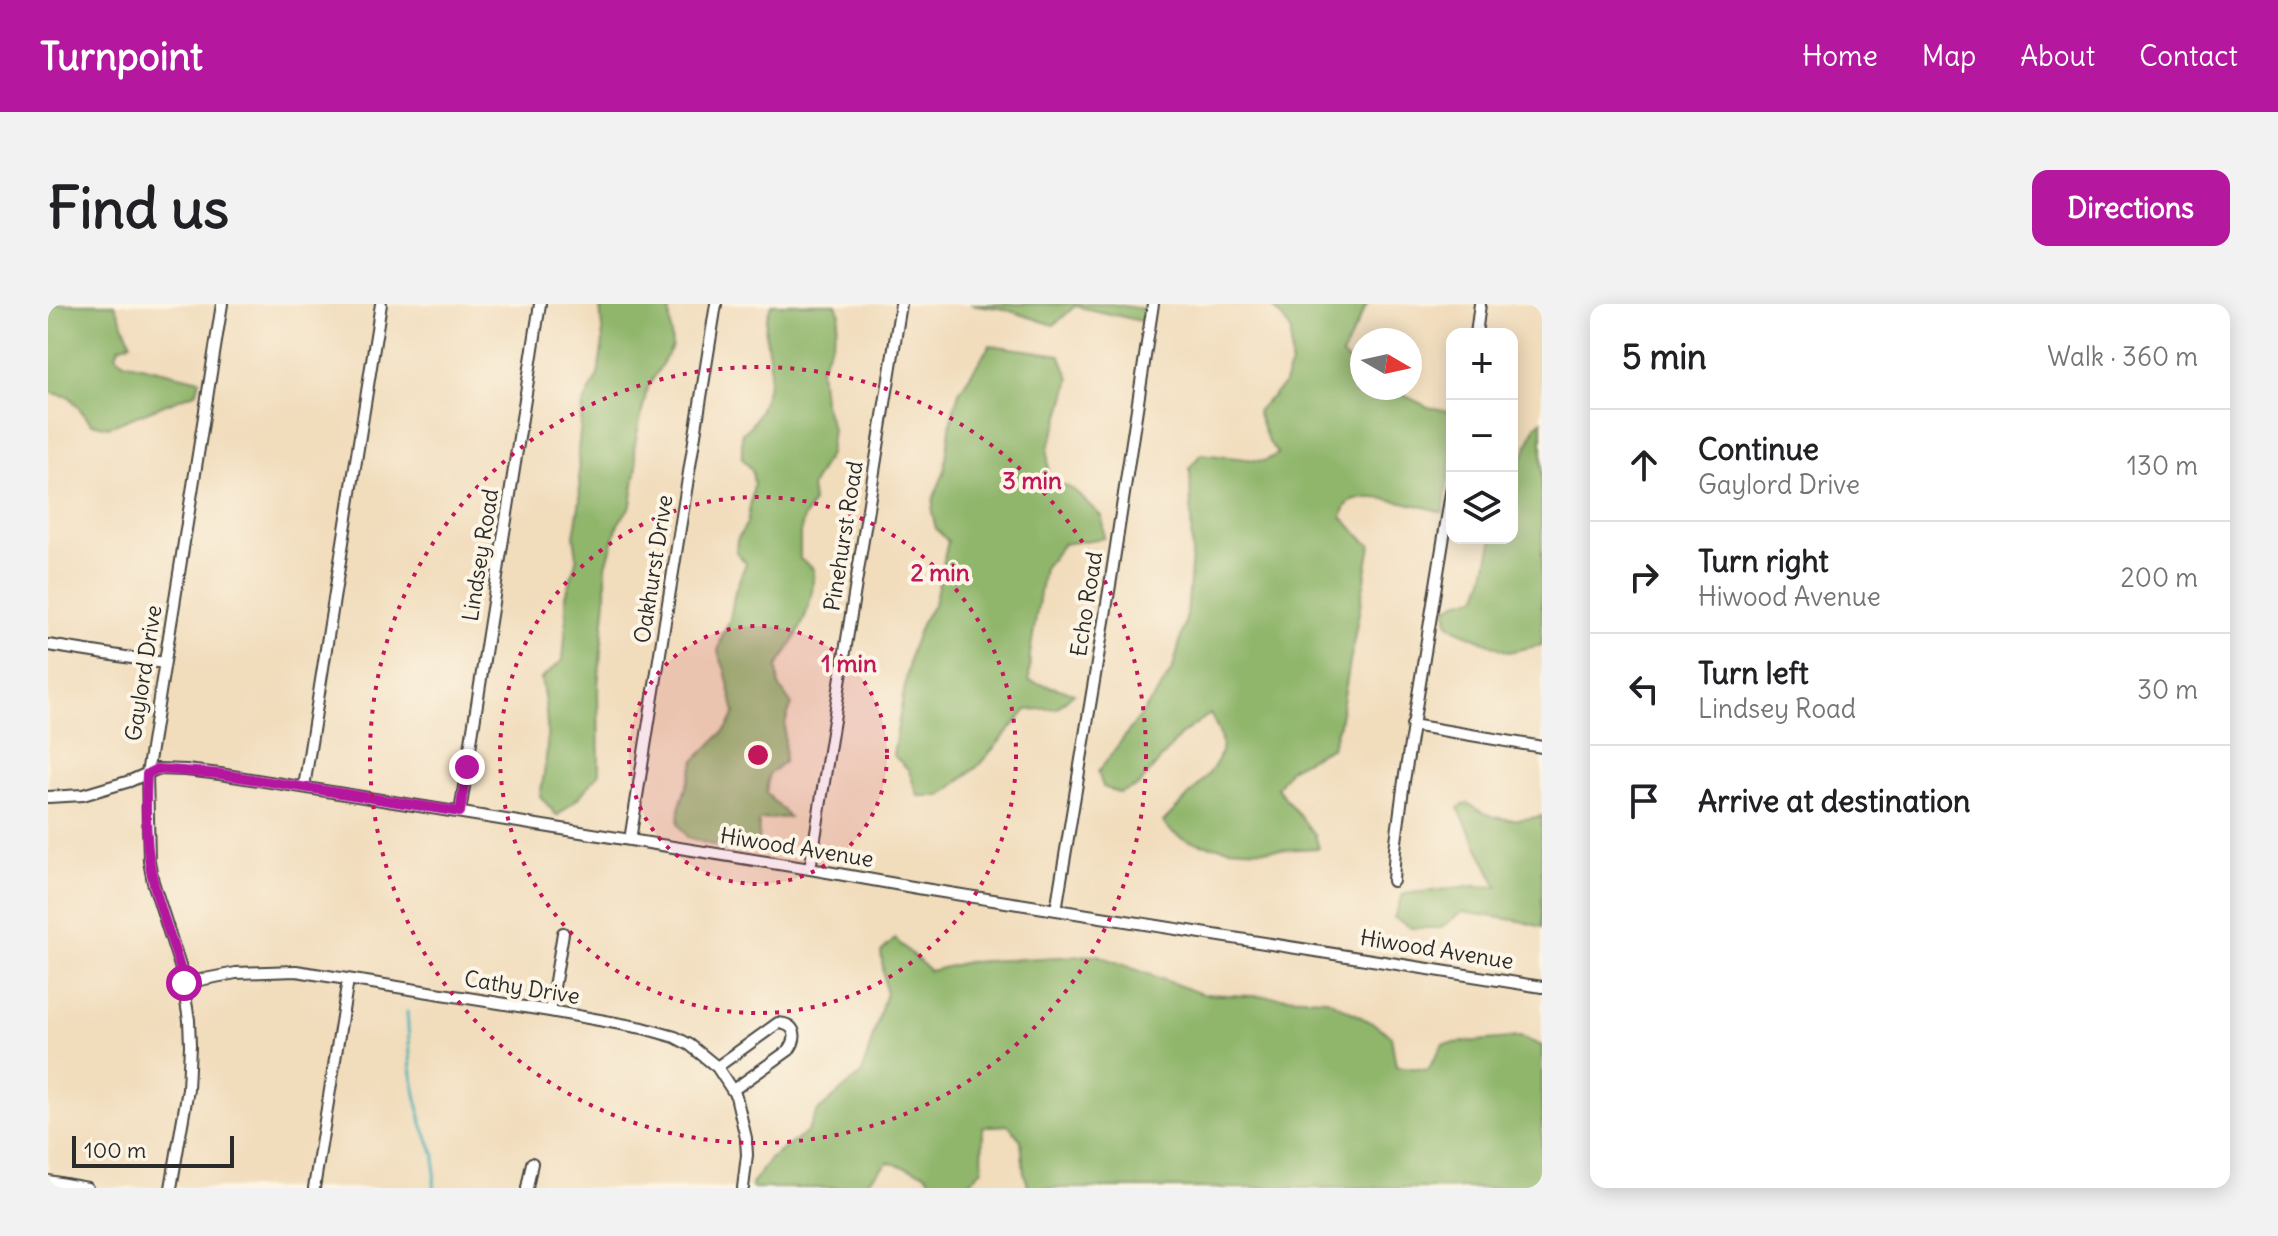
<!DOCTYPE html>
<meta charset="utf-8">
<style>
:root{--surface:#fff;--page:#f2f2f2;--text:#202124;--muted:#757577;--line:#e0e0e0;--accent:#b5179e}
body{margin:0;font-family:Delius,sans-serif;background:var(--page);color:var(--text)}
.controls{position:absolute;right:24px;top:24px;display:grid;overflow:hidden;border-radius:16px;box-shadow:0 4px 20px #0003}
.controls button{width:72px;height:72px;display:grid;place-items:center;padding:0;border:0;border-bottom:2px solid var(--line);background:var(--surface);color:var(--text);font:40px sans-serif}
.compass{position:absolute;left:1302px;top:24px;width:72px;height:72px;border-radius:50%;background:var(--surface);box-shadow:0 4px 20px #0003;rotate:99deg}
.scale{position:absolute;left:24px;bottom:20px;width:162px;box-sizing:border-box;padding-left:8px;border:4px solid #2b2b2b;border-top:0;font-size:22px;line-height:28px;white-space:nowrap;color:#2b2b2b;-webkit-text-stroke:6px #fcf5e5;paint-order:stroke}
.stop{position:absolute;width:24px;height:24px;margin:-18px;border:6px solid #b5179e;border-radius:50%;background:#fff}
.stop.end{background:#b5179e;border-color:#fff;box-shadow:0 2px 8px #0008}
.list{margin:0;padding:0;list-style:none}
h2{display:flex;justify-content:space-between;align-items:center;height:104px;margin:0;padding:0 32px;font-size:34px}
h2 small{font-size:26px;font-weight:400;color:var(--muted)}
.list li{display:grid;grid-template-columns:52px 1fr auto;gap:24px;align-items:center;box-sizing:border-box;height:112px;padding:0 32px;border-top:2px solid var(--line)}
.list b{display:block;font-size:30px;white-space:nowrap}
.list p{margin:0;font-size:26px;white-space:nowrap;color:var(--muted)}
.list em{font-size:26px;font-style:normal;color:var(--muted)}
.icon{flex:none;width:44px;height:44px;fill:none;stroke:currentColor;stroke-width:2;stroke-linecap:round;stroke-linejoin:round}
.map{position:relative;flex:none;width:1494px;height:884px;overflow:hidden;border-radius:16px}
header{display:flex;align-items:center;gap:48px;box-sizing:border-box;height:112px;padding:0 40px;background:var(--accent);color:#fff}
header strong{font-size:38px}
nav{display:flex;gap:44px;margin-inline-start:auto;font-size:28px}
.intro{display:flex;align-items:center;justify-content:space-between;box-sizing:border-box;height:192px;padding:0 48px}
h1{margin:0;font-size:56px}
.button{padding:20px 36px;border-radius:16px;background:var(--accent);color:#fff;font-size:28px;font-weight:700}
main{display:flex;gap:48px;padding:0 48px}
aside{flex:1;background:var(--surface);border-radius:16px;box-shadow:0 4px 20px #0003}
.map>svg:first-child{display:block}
.forest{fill:#90b66c;stroke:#5e704c;stroke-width:2}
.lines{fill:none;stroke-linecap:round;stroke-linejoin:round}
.stream{stroke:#3badb4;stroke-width:3}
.street-casing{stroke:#494641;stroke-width:14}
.street{stroke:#fff;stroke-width:10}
.route{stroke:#b5179e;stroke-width:10}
.ring{fill:none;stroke:#c2185b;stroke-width:4;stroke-dasharray:4 8}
.labels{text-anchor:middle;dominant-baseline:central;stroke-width:8;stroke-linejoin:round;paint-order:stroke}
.street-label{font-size:22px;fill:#2b2b2b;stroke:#fcf5e5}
.centre{fill:#c2185b;stroke:#fcf5e5;stroke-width:4}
.ring-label{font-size:24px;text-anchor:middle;font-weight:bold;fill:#c2185b;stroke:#fcf5e5;stroke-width:8;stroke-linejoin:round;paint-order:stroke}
</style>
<header>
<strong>Turnpoint</strong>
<nav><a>Home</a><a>Map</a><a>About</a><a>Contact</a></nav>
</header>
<div class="intro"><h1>Find us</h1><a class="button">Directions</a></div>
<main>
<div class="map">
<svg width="1494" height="884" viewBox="0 0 1494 884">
<rect width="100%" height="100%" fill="#fcf5e5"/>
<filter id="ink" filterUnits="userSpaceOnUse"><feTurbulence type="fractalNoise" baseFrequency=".0125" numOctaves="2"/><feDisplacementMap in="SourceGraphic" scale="16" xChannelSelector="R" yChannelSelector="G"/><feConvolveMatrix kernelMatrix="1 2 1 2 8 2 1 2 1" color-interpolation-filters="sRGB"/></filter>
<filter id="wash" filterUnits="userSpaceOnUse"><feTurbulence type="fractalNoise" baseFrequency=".006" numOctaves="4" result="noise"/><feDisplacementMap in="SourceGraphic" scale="32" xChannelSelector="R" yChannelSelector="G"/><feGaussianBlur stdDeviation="1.8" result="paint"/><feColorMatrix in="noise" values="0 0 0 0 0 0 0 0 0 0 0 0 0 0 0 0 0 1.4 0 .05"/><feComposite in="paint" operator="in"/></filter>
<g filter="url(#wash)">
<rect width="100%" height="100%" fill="#f1dcbb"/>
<!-- forest -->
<path class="forest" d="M0 0H67L83 39 71 43 68 51 76 58 152 76 149 88 61 123 43 119 22 93 0 88Z
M552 0H621L624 43 599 85 586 144 589 161 583 201 570 220 558 262V294L550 382 551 470 530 494 509 512 492 492C501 447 502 421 493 375L515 356 518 322V292L529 253 526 232 532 196 530 147 535 101 550 71 555 38Z
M724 0H788L792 10 785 37 772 65 775 96 784 125 781 150 763 183 765 198 756 214 752 229V255L766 265C766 303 750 333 729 363L731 382 744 401C732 424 739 434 736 458L721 470 718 489 741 513 711 516 710 543H670L639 533 630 520 631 505 647 456 680 423 687 409 677 366 670 348 674 332 682 315 687 287 698 259 688 248 689 236 699 219 706 180 704 166 694 154V129C709 122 721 84 722 68 723 41 710 27 724 0Z
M922 0H1064L1096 5 1097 18 1027 2 1006 21 956 5Z
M1226 0H1319L1294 52 1314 69V84H1341L1380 103 1404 108V152L1395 208C1375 203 1315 184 1299 201 1296 204 1296 209 1294 213L1317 237 1323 241 1291 420 1284 443 1243 464 1229 484 1267 531 1271 544C1237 546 1149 550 1123 527 1120 525 1118 521 1115 518 1131 501 1164 472 1172 451 1177 437 1169 422 1162 410L1134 430 1090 482 1071 489 1055 483 1050 468 1113 384 1125 364 1139 311 1144 251 1142 163 1153 150 1216 157 1230 150 1220 137 1209 107 1235 82 1243 60V26L1226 4Z
M942 41 1012 51 1022 75 1011 116 1000 144V173L1026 186 1054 213 1056 234 1015 240 996 264 982 350 981 377 1026 389 1009 404 979 406 930 462 893 492H870L860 465 845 451 863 347 874 318 886 300 900 237 888 225 884 208 886 193 896 169 903 116 911 88Z
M1494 116V341L1460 348 1407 325 1400 319 1398 304 1409 298 1429 293 1436 275 1445 234H1464V179L1488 121Z
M1420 499C1442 517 1467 518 1494 512V623L1472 617 1414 608 1392 624H1364L1346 614 1355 590 1427 582 1450 583 1410 504Z
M847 635 882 667 919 658 1049 651 1154 690 1279 695 1328 721 1343 732 1348 762 1380 766 1395 740 1473 733 1494 742V884H981L976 869 973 836 960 821 935 823 934 865 918 884H889L877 869 840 858 812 884H704V880L722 855 759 828 769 808 814 769 838 689 833 648Z"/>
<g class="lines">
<!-- stream -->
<path class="stream" d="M359 708 363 765 374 820 387 852 386 884"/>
</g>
</g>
<g filter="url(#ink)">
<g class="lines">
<defs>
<path id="street" d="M1428 30 1432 0
M0 341 116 359
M1364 421 1494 443
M256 483 333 0
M0 493 35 491 82 477 109 465 138 466 172 470 762 565 876 585 1494 683
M412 508 492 0
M582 536 668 0
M762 565 853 0
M1345 577 1347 545 1356 477 1404 183
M1008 606 1063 275 1105 0
M136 679 188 669 248 667 502 707 595 724 627 733 642 741 669 763 688 792 698 834 699 851 695 884
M502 707 515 629
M669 763 730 719C747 720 751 732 741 746L685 786
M0 877 39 884
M123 884 140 785 142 741 141 716 132 662 105 578 101 557 99 470 174 0
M266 884 300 676
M479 884 484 859"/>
</defs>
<!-- street casing -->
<use href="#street" class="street-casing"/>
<!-- street -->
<use href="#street" class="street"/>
</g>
</g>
<g class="lines" filter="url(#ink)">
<!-- route -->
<path class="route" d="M136 679C128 644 113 611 105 576 97 542 97 505 99 470L109 465 172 470 412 508 419 463"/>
</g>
<!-- distance rings -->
<circle cx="710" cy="451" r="129" fill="#c2185b" fill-opacity=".12"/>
<g class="ring">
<circle cx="710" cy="451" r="129"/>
<circle cx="710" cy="451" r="258"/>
<circle cx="710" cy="451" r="388"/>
</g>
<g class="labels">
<!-- street labels -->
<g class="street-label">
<text transform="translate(795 232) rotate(-81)">Pinehurst Road</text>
<text transform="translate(432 251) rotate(-81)">Lindsey Road</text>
<text transform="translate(605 265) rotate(-81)">Oakhurst Drive</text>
<text transform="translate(1038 300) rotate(-81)">Echo Road</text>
<text transform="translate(95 369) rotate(-81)">Gaylord Drive</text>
<text transform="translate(749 543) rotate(9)">Hiwood Avenue</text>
<text transform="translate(1389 645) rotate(9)">Hiwood Avenue</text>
<text transform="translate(474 683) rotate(9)">Cathy Drive</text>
</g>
</g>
<circle cx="710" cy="451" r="12" class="centre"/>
<g class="ring-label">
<text x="984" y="185">3 min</text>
<text x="892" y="277">2 min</text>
<text x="801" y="368">1 min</text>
</g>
</svg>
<div class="controls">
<button>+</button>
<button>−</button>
<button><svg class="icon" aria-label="layers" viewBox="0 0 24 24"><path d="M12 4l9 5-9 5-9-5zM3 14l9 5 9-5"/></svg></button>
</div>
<svg class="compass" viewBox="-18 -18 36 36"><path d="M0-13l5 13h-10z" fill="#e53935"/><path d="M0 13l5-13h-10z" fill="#757577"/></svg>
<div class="scale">100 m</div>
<div class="stop" style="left:136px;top:679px"></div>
<div class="stop end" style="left:419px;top:463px"></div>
</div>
<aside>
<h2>5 min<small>Walk · 360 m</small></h2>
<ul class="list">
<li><svg class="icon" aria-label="ahead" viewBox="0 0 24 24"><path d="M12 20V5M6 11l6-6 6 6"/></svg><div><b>Continue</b><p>Gaylord Drive</p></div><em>130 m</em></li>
<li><svg class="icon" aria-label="right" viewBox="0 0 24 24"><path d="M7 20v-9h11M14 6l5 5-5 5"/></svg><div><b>Turn right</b><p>Hiwood Avenue</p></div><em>200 m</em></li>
<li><svg class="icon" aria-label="left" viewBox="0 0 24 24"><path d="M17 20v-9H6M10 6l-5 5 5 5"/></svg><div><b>Turn left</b><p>Lindsey Road</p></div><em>30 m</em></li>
<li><svg class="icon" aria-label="arrive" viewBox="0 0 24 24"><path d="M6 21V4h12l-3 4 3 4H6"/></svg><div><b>Arrive at destination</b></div></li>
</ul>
</aside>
</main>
